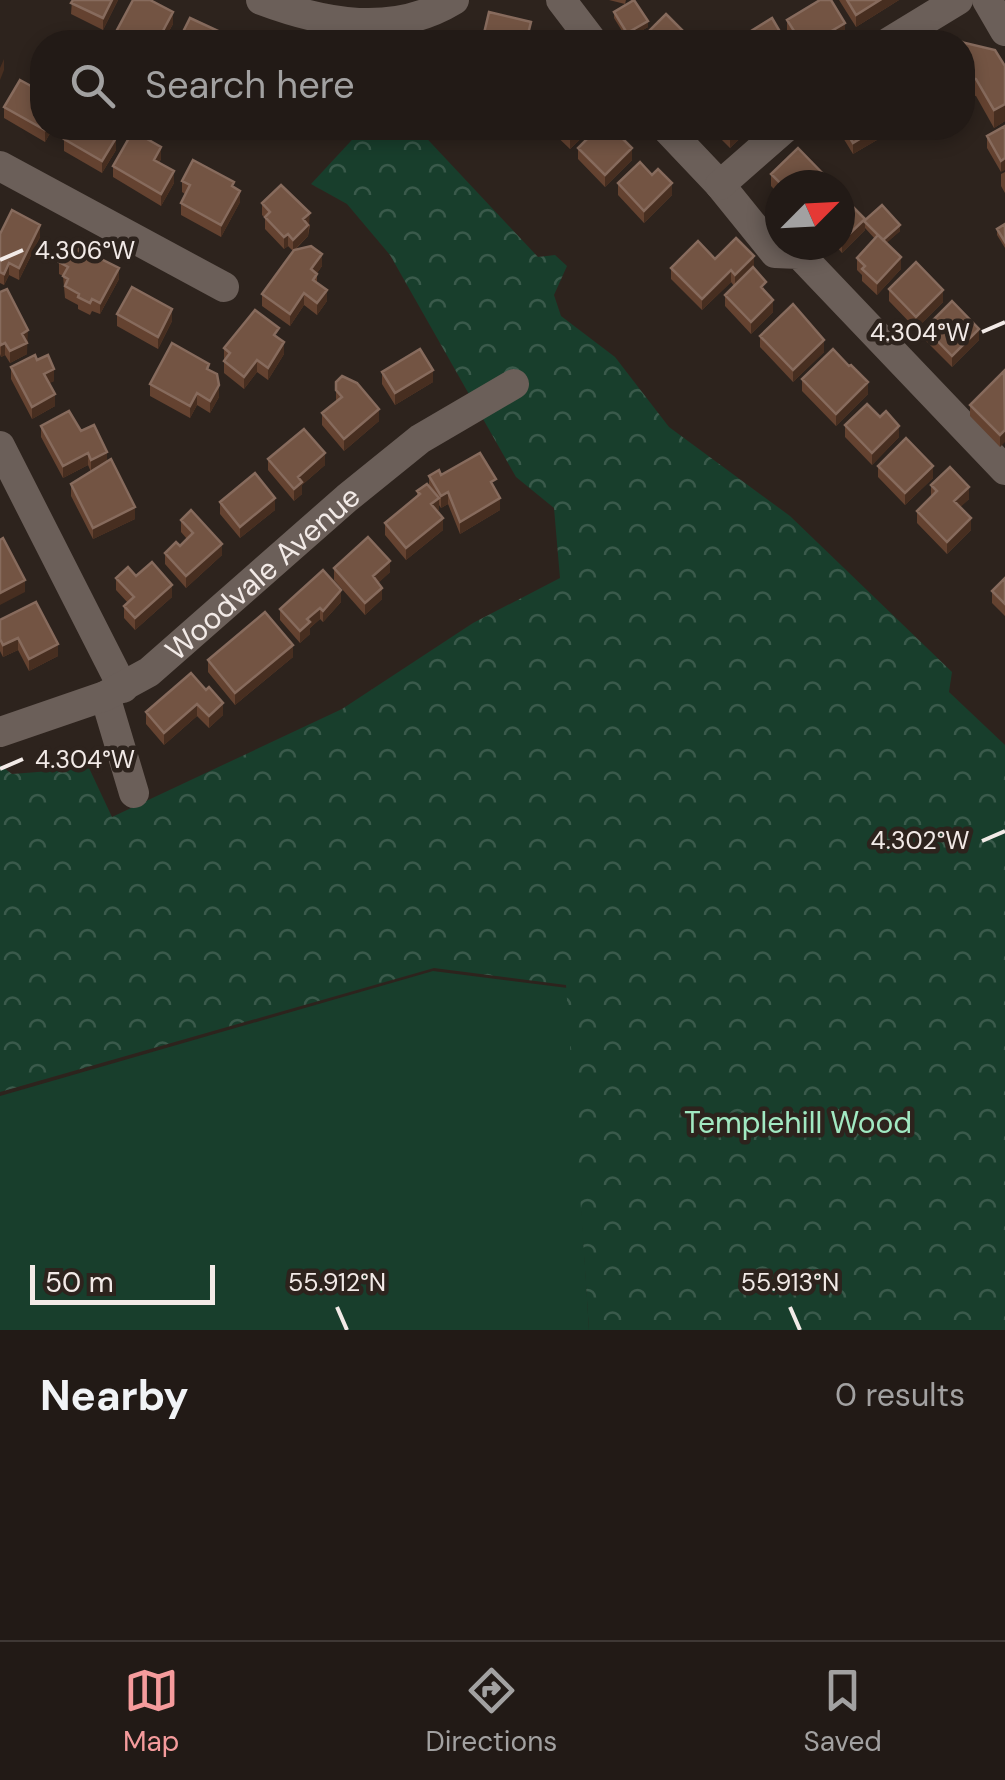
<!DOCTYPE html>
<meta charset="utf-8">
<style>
:root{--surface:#221a16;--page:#2a231f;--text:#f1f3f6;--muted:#a2a1a1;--line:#3f3835;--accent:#f59b9c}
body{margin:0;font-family:"DM Sans",sans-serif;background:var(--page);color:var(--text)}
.compass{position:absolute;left:765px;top:170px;width:90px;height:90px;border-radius:50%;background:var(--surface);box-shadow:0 5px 15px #0003;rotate:66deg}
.scale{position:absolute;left:30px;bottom:25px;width:185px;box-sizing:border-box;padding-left:10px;border:5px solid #f2eae7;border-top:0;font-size:28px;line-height:35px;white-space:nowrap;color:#f2eae7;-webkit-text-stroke:8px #2d231d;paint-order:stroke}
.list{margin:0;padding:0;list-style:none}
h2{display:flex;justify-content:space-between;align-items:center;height:130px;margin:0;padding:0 40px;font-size:42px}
h2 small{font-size:32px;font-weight:400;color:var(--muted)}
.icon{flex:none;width:55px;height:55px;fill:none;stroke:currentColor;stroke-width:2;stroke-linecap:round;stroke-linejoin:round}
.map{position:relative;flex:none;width:1005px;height:1330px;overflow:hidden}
.search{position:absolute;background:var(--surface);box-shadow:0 5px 15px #0003;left:30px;right:30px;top:30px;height:110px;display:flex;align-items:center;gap:25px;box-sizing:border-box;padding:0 35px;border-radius:40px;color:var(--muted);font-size:38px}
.sheet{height:310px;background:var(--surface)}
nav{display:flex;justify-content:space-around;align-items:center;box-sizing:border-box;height:140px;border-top:2px solid var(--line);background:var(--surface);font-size:28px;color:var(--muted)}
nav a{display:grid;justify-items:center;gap:5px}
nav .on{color:var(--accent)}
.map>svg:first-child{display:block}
.green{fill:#183e2c}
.forest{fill:url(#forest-crowns)}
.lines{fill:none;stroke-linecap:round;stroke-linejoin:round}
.minor{stroke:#6b5f59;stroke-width:30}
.wall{fill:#644230}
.shaded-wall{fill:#472e20}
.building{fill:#735443;stroke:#876b5d;stroke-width:2.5}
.ticks{fill:none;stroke:#f2eae7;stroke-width:4}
.labels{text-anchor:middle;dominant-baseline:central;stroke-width:9;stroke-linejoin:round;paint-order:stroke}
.street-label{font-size:30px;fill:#f2eae7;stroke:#2d231d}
.park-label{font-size:30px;fill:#a1e9c2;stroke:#2d231d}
.ticks-label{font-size:25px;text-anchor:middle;fill:#f2eae7;stroke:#2d231d;stroke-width:9;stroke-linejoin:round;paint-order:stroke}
</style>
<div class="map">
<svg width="1005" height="1330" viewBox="0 0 1005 1330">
<defs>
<pattern id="forest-crowns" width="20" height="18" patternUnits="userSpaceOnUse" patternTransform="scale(2.5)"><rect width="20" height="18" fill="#183e2c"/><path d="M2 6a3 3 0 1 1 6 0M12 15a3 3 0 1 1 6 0" fill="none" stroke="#3a5a4b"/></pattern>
</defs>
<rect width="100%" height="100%" fill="#2d231d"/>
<!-- green -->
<path class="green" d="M433 971 568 988 589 1330H0V1096Z"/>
<!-- forest -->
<path class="forest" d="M363 128H417L538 257 555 255 567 266 554 295 561 316 615 357 669 427 790 516 952 672 949 692 1005 745V1330H589L566 985 434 968 0 1092V765L12 774 89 768 112 817 342 709 473 623 560 578 554 508 516 477 390 255 347 204 311 184Z"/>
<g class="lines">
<!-- minor -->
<g class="minor">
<path d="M261 0C325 24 393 37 454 0"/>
<path d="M561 0 593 42"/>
<path d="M987 0 1005 31"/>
<path d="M889 42 958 0"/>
<path d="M666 128 720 185 775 253 799 254 1005 470"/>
<path d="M0 166 224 287"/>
<path d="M720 185 785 128"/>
<path d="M0 446 123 688"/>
<path d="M105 696 134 793"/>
<path id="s1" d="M0 732 105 696 149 672 347 498 420 439 514 384"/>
</g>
</g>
<!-- wall -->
<path class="wall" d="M72 0H118L103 30 71 14Z
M609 0H626L625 4Z
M839 0H899L856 27Z
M614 12 648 27 627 39 614 18Z
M787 20 845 35 833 42H794L787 31Z
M173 24 163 42H117V30Z
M962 42 1005 66V121L994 128 976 96 962 93Z
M4 107 53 128 45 142 4 118Z
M1005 126 1001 172 987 148V136Z
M272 128H288L285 138 272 135Z
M548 128H592L570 149Z
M715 128H751L730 148 718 136V130Z
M837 128H894V130L853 154Z
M64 139 116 150 102 173 64 151Z
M578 148 632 160 605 187 578 159Z
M161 159 159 163 174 183 161 206 113 177V166Z
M1005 172V193L1001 186V174Z
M771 174 828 185H780V195L771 186Z
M182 181 240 202 221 237 181 215V203L185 194 182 192Z
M618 183 672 195 644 223 618 195Z
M840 198 865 219 900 231 886 243 901 269 877 295 862 281V275L857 270V258L875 239 865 228V230L842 253 835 245H840Z
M780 201V237L768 224V213Z
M262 203 310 225 308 236 295 250 322 266 317 273V283L327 301 317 315 304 305 290 326 262 306V294L293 251 288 246 284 249 265 229V218L262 215Z
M1005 224V248L997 235V229Z
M0 234 40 237 19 280 9 275 4 285 0 283Z
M715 259 754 268 766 293 773 312 751 334 725 306V295L734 286 731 282 702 310 671 279V268Z
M59 262 119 279 100 314 92 311 90 315 78 309V305L65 298 63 276 59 274Z
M889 289 943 302 916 329 889 301Z
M0 292 28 342 27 343V354L10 363 5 355 1 357 0 354Z
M117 314 172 321 158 349 117 326Z
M925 328 979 340 952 367 925 340Z
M760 336 824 352 793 382 760 347Z
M279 338 284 354 268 380 257 372 244 389 224 373V348Z
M37 360 54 381 49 383 55 406 32 419 11 379V367Z
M209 370 219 397 210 413 197 405 190 418 150 396V384Z
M1004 371 1000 447 970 416V405Z
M382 372 433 382 395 405 382 384Z
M802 379 868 394 836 426 802 391Z
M336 382 379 421 344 451 322 425V413L336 402Z
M880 417 899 437 872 465 845 437V425Z
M41 426 81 431 107 462 135 519 93 539 71 496V484L91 472 88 465 63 478 41 437Z
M268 459 325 465 302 485V494L294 501 268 470Z
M878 466 933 478 905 505 878 477Z
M441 475 496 491 500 510 460 534 448 504 441 508 439 505 437 511 443 530 406 560 385 535V523L417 496V491L429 486V476Z
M931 485 969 499 960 507 971 530 947 554 917 523V511L931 497Z
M220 502 275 510 240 538 220 514Z
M181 520 222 555 186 588 165 564V553L180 546 187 539 181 532Z
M334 568 390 572 378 583 382 599 365 615 334 580Z
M136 576 172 597 135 630 124 618V606L128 603 116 590V578Z
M1005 578V616L992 603V591Z
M341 602 323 622 320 619 310 628V634L300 643 280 620V609Z
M0 620 58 656 29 671 18 650 3 657 0 651Z
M293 657 235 705 208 672V660Z
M191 673 223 715 209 728 197 716 164 745 146 724V712Z"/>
<!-- shaded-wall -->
<path class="shaded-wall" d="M112 0H118L103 30V18Z
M880 0H899L856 27V15Z
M173 12V24L163 42H157Z
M648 21V27L627 39V33Z
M845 23V35L833 42H813Z
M4 59V70L0 80V68Z
M1005 104V121L994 128V110Z
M46 128H53L45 142V130Z
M580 128H592L570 149V137Z
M739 128H751L730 148V137Z
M878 128H894V130L853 154V143Z
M116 138V150L102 173V161Z
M161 147V159L154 171V160Z
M632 148V160L605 187V175Z
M1005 158V170L1001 172V161Z
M174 171V183L161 206V194Z
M672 183V195L644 223V211Z
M240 191V202L221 237V225Z
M310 213 308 236 293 251V240L303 219Z
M865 219V230L842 253V241Z
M40 225V237L19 280V268Z
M900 225V231L882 247V241Z
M288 234V246L284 249V237Z
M322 254V266L311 281V269Z
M754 256V268L735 287V275Z
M901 257V269L877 295V283Z
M9 263V275L4 285V274Z
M119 268V279L100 314V303Z
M731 270V282L702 310V299Z
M327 290V301L317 315V303Z
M943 290V302L916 329V317Z
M304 293V305L290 326V314Z
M773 300V312L751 334V322Z
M172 309V321L158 349V337Z
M979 329V340L952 367V356Z
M28 330 27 354 10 363V351L22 334Z
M824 340V352L793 382V370Z
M284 342V354L268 380V368Z
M5 343V355L1 357V345Z
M257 360V372L244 389V377Z
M54 369V381L44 386V374Z
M433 370V382L395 405V393Z
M868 382V394L836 426V414Z
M219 385V397L210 413V401Z
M197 393V405L190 418V406Z
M55 394V406L32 419V407Z
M379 409V421L344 451V439Z
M899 426V437L872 465V453Z
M1005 430V442L1000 447V435Z
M107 452V464L91 472V460Z
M88 453V465L63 478V466Z
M325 453V465L302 485V494L294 501V489L298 477Z
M933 466V478L905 505V493Z
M969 487V499L954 513V501Z
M448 492V504L441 508V496Z
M275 498V510L240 538V527Z
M439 498V510L431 516V504Z
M500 498V510L460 534V522Z
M135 507V519L93 539V528Z
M443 518V530L406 560V548Z
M971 518V530L947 554V542Z
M222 544V555L186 588V576Z
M390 561V572L373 588V576Z
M25 580V592L0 605V593Z
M172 585V597L135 630V618Z
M382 588V599L365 615V603Z
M341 590V602L323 622V611Z
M320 608V619L310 628V634L300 643V631L307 619Z
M18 638V650L3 657V645Z
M58 644V656L29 671V659Z
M293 645V657L235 705V693Z
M223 703V715L209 728V716Z
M197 704V716L164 745V733Z"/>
<!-- building -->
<path class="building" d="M73 0H112L103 18 71 3Z
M133 0H150L173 12 157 42H141L117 30Z
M634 0 648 21 627 33 614 12Z
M820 0H831L845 23 813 42H801L787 20Z
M847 0H880L856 15Z
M489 12 531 22 526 42H482Z
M666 14 693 41 640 42 639 41Z
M190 18 227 35 223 42H178Z
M772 18 786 42H754L748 33Z
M940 37 995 50 1005 66V104L994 110 976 79 962 76V42H932Z
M20 80 42 92V128H46L45 130 4 107Z
M1005 126V158L1001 161 987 136Z
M70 128H97L116 138 102 161 64 139Z
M560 128H580L570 137Z
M598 128H612L632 148 605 175 578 148Z
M721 128H739L730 137Z
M844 128H878L853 143Z
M133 131 161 147 154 160 174 171 161 194 113 166Z
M798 148 828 179 822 185H782L771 174Z
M193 160 234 182 232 186 240 191 221 225 181 203 190 185 182 181Z
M640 162 652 175 658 169 672 183 644 211 618 183Z
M281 185 310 213 303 219 308 225 293 240 288 234 284 237 265 217 270 212 262 203Z
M842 196 865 219 842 241 840 239V198Z
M780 201V225L768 213Z
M882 205 900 225 883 240 864 221Z
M12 210 40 225 19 268 9 263 4 274 0 272V234Z
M1005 224V242L997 229Z
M878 235 901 257 877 283 862 269 865 266 857 258Z
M736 238 754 256 735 275 731 270 702 299 671 268 698 241 715 259Z
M69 243 119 268 100 303 92 299 90 303 78 297 79 294 65 286 68 279 63 276 68 267 59 262Z
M311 246 322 254 311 269 317 274 313 280 327 290 317 303 304 293 290 314 262 294 294 250Z
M916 262 943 290 916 317 889 289Z
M753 267 766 282 761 287 773 300 751 322 725 295Z
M132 287 172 309 158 337 117 314Z
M7 289 28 330 22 334 27 343 10 351 5 343 1 345 0 342V292Z
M952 301 979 329 952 356 925 328Z
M793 304 824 340 793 370 760 336Z
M255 310 279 328 274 335 284 342 268 368 257 360 244 377 224 361 230 353 224 348Z
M172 343 209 364 207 369 217 374 219 385 210 401 197 393 190 406 150 384Z
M420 349 433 370 395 393 382 372Z
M833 349 849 366 851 365 868 382 836 414 802 379Z
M35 355 37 360 48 355 54 369 44 374 55 394 32 407 11 367Z
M1004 371 1005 430 1000 435 970 405Z
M342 376 357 383 379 409 344 439 322 413 342 397 336 390V382Z
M867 404 880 417 886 411 899 426 872 453 845 425Z
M69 411 81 431 94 425 107 452 91 460 88 453 63 466 41 426Z
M304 429 325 453 298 477 302 482 294 489 268 459Z
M906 438 933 466 905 493 878 466Z
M480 453 496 479 491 482 500 498 460 522 448 492 441 496 429 476 439 470 441 475Z
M111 459 135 507 93 528 71 484Z
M950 467 969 487 954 501 971 518 947 542 917 511 937 491 931 485Z
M255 473 275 498 240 527 220 502Z
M427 484 439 498 431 504 443 518 406 548 385 523 420 494 417 491Z
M191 510 222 544 186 576 165 553 176 542 180 546 193 533 181 520Z
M368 537 390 561 373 576 382 588 365 603 334 568Z
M3 538 25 580 0 593V540Z
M152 562 172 585 135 618 124 606 134 597 116 578 128 567 136 576Z
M323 570 341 590 323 611 320 608 307 619 310 622 300 631 280 609Z
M1005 578V604L992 591Z
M36 602 58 644 29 659 18 638 3 645 0 639V620Z
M265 612 293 645 235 693 208 660Z
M191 673 206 690 209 687 223 703 209 716 197 704 164 733 146 712Z"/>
<!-- ticks -->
<path class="ticks" d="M0 260 23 250M982 332 1005 322M0 769 23 759M982 841 1005 831M337 1307 347 1330M790 1307 800 1330"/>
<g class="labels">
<!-- street labels -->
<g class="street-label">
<text stroke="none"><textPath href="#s1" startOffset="312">Woodvale Avenue</textPath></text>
</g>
<!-- park labels -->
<g class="park-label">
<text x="798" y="1122">Templehill Wood</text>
</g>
</g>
<g class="ticks-label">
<text x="85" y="259">4.306°W</text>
<text x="920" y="341">4.304°W</text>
<text x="85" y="768">4.304°W</text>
<text x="920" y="849">4.302°W</text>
<text x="337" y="1291">55.912°N</text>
<text x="790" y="1291">55.913°N</text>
</g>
</svg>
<svg class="compass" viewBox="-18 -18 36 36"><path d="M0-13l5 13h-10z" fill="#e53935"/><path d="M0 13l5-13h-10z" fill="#a2a1a1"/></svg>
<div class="scale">50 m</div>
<div class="search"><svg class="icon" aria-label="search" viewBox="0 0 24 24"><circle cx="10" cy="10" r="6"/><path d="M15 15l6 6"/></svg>Search here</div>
</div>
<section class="sheet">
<h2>Nearby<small>0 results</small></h2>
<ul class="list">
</ul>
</section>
<nav>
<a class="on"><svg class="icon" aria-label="map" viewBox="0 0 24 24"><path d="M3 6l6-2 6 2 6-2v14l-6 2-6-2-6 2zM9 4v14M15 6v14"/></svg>Map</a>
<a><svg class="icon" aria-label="directions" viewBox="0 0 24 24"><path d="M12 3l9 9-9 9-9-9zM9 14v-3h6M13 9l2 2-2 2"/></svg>Directions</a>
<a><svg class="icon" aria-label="saved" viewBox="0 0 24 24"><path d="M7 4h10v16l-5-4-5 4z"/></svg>Saved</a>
</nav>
